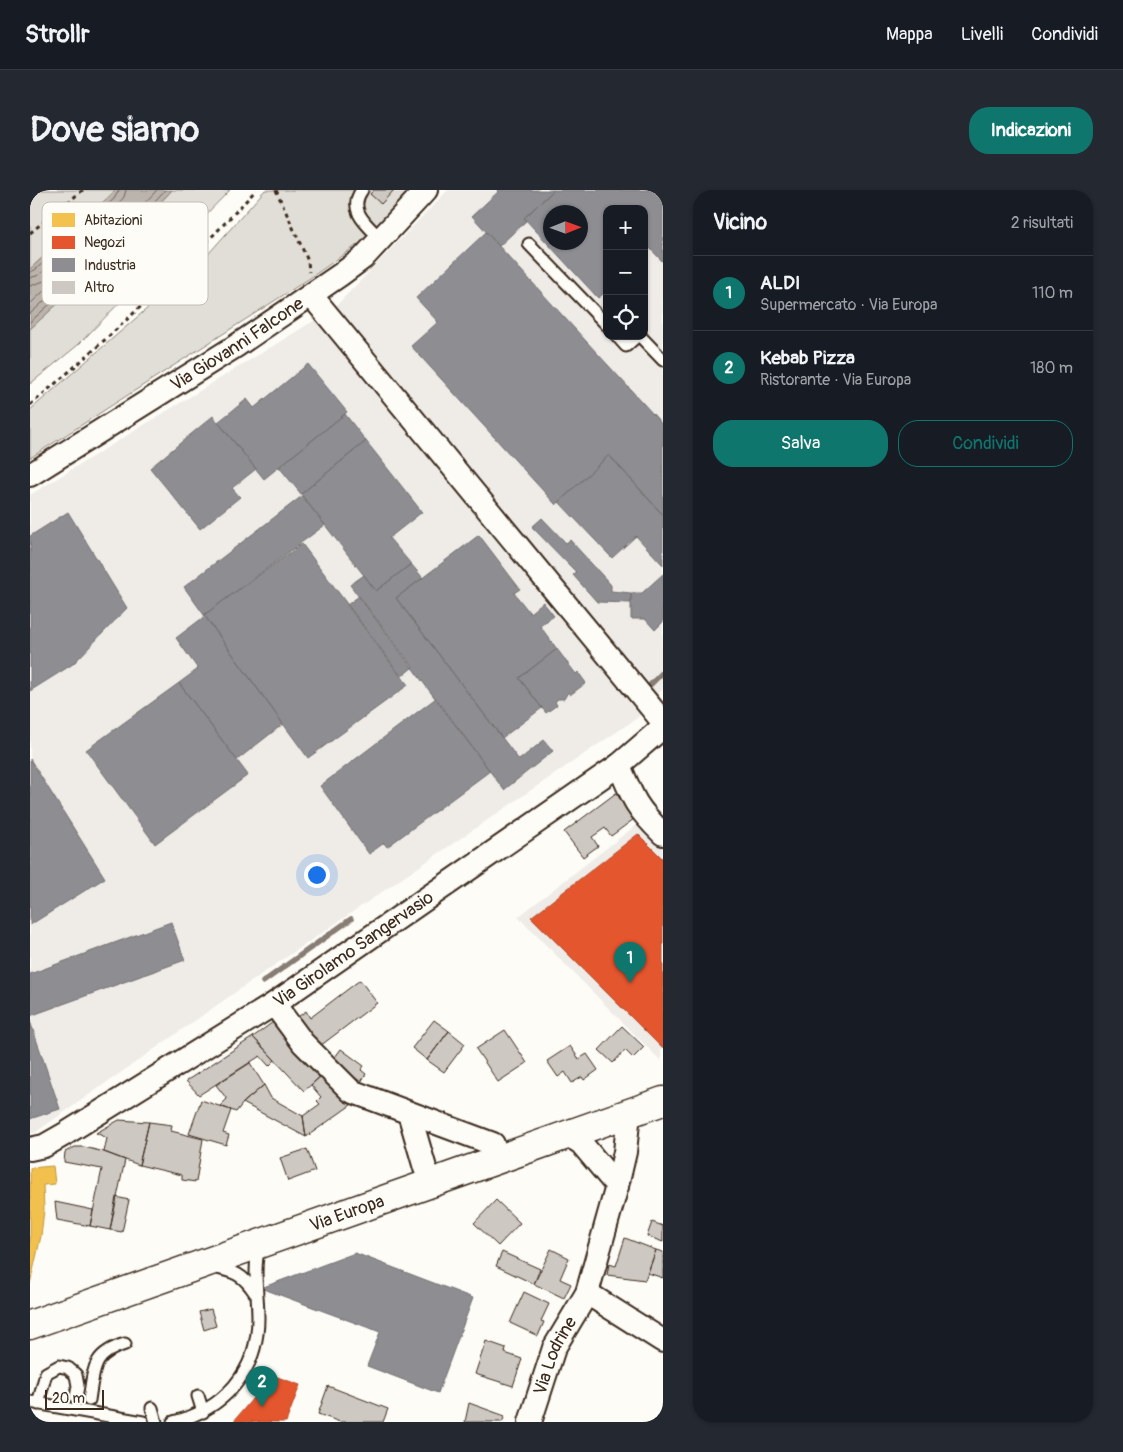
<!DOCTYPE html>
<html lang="it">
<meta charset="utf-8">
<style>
:root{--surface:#171b24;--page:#242831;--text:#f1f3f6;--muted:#9ea1a6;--line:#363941;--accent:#0f766e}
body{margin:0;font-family:Pangolin,sans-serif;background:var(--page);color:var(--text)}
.controls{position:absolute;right:15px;top:15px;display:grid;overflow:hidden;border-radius:10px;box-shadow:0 1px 4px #0004}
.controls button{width:45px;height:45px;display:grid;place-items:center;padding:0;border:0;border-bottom:1px solid var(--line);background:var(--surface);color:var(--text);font:25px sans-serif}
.compass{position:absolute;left:513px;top:15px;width:45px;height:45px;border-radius:50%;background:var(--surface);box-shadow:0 1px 4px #0004;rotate:89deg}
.scale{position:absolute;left:15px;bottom:12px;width:59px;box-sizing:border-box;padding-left:5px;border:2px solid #3b2a1e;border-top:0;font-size:14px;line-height:18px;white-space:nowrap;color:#3b2a1e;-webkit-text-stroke:4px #fdfcf7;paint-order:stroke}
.you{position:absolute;left:286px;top:684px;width:18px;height:18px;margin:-12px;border:4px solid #fff;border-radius:50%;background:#1a73e8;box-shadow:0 0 0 8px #1a73e833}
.badge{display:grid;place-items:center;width:32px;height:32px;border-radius:50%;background:var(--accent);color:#fff;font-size:16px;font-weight:700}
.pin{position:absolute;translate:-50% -41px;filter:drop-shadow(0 1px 2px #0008)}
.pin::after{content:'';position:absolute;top:26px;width:18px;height:15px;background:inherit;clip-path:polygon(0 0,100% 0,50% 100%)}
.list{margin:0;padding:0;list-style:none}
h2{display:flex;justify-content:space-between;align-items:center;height:65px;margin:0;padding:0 20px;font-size:21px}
h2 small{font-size:16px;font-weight:400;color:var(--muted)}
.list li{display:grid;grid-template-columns:32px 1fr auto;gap:15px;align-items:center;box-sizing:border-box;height:75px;padding:0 20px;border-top:1px solid var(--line)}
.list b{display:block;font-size:19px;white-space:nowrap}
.list p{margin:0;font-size:16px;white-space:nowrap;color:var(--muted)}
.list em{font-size:16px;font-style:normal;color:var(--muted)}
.actions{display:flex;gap:10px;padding:15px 20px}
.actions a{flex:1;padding:11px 0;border:1px solid var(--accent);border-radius:20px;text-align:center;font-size:18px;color:var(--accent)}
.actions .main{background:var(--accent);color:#fff}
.icon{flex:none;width:28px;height:28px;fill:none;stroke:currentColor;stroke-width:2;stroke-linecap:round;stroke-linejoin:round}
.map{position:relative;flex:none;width:633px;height:1232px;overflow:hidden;border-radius:20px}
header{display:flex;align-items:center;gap:30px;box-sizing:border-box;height:70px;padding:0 25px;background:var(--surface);border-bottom:1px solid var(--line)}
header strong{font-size:24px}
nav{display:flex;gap:28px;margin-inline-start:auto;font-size:18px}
.intro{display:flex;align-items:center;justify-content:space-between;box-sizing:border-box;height:120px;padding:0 30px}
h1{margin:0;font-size:35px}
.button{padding:12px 22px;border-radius:20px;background:var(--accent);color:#fff;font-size:18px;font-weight:700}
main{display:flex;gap:30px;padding:0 30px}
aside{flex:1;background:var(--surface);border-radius:20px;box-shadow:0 1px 4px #0004}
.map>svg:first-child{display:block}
.built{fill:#efece7;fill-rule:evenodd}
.green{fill:#e1ded7;stroke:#8e847a}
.water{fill:#bbb4ad;stroke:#887d74}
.homes{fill:#f2c14e;stroke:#bb9440}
.shops{fill:#e4572e;stroke:#b14a29}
.industry{fill:#8d8d92;stroke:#746f6f;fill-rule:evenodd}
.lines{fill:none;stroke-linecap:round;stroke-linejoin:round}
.shore{stroke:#6e6157;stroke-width:1}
.stream{stroke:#887d74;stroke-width:5.5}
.building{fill:#cdc8c2;stroke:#3b2a1e}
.service-casing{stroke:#3b2a1e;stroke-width:15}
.minor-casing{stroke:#3b2a1e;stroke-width:26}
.primary-casing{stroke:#3b2a1e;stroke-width:31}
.path{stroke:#3b2a1e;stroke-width:3;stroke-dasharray:4 4;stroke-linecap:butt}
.service{stroke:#fdfcf7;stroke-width:11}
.minor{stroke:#fdfcf7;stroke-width:22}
.primary{stroke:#fdfcf7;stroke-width:28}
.labels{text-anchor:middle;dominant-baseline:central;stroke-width:5;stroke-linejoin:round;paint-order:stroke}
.street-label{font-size:18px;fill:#3b2a1e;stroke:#fdfcf7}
.key{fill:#fdfcf7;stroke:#c3bdb6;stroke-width:1}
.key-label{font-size:14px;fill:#3b2a1e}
</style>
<header>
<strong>Strollr</strong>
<nav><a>Mappa</a><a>Livelli</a><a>Condividi</a></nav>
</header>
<div class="intro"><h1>Dove siamo</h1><a class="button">Indicazioni</a></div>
<main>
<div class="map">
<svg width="633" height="1232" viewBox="0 0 633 1232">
<rect width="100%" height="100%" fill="#fdfcf7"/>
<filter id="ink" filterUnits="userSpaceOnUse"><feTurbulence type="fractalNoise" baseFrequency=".02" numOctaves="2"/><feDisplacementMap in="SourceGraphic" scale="10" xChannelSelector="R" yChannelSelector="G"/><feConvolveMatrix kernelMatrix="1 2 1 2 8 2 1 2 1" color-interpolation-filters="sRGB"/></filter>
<g filter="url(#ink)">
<!-- built -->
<path class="built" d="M418 0H633V499L607 528 220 792 6 942 0 944V305L303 119ZM577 19H614V146H577ZM520 22H550V52H520Z
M610 632 633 655 631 871 488 727Z"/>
<!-- green -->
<path class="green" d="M2 0H86L0 79V2Z
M142 0H200L48 155 0 194V139L80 66Z
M235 0H380L330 53 280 88 0 268V220L172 71Z"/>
<!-- water -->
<path class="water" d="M86 0H142L80 66 0 139V79Z"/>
<!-- homes -->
<path class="homes" d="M23 976 25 994 13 995 14 1020 11 1046 0 1094V978Z"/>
<!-- shops -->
<path class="shops" d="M608 644 633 669V859L501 727Z
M236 1183 270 1195 256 1232H206L204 1231 223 1208Z"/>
<!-- industry -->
<path class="industry" d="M467 0H524L494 28 496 31 469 56 442 26 469 1Z
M524 0H633V72L614 52V19H577V101L568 108 494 28ZM520 22H550V52H520Z
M456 42 633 235V325L579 265 526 315 381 156 408 132 386 108Z
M278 174 317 222 234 289 188 232 217 209 224 218Z
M315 224 336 251 271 304 249 277Z
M183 226 226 279 202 298 210 307 170 339 120 278Z
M336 251 392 322 359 348 381 374 346 401 271 304Z
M579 265 633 325V375L606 346 582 368 529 312Z
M272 306 295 335 174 425 154 397Z
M38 322 97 418 43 474 0 501V346Z
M512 328 536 353 540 350 581 395V401L601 403V413L567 412 543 385 546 382 502 337Z
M449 345 490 399 484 403 500 423 513 412 524 426 510 436 527 459 489 488 512 518 472 548 366 408Z
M272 354 378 495 278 568 174 425Z
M381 374 393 388 366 408 489 570 514 550 523 561 474 600 320 395 334 385 346 401Z
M633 384V432L625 440 615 429H601V403H612Z
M329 406 383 477 371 487 317 415Z
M175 426 253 534 207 570 149 493 168 479 146 448Z
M527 459 546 484 548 482 556 493 540 505 538 502 534 509H528L525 512 527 515 516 523 489 488Z
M149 493 218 585 125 654 56 560Z
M406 508 460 581 357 657 354 653 339 664 290 596Z
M0 569 75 688 0 735Z
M141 732 155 770 0 826V784Z
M0 831 30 919 0 929Z
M325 1063 443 1108 408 1203 337 1176 350 1142 231 1098Z"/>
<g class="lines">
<!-- shore -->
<path class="shore" d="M0 82 5 80 84 9 89 0
M0 88 9 85 88 14 94 7 96 0
M0 96 14 91 78 33 82 34V37L0 114
M0 124 72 58 127 0
M0 132 77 63 135 0"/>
<!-- stream -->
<path class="stream" d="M621 494 633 482
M233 792 321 729"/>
</g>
<!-- building -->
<path class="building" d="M344 0H364L351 14 340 4Z
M586 603 604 629 581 646 575 638 562 647 568 656 553 667 534 642Z
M330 790 347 813 286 859 264 830 276 821 280 828Z
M404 830 419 841 397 870 382 858Z
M243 832 292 885 274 901 223 847Z
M592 836 614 857 603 868 595 860 583 873 569 860Z
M475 840 497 873 468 892 446 859Z
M419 841 435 854 414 882 397 870Z
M223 847 245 870 239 876 230 866 169 905 156 891Z
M540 856 549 869 557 864 568 880 554 890 552 887 542 893 535 882 528 887 517 871Z
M311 859 334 876 331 880 336 884 331 892 302 871Z
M220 873 234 895 213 913 206 922 190 916 197 909 186 895Z
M292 885 321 915 276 947 273 926 290 914 287 911 291 907 281 895Z
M234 895 241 908 273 926 276 947 213 913Z
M171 910 201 920 193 943 199 945 196 955 159 944Z
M89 930 119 932 109 975 74 962 77 948 66 943Z
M119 932 142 935 141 941 173 949 166 992 152 990V985L109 975Z
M45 957H54L74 962 95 970 80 1040 60 1036 72 979 34 972 35 962Z
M277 959 285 981 258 991 250 968Z
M86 1007 99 1010 92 1042 80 1040Z
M466 1010 490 1033 468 1056 444 1033Z
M25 1012 63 1020 60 1036 27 1030Z
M622 1032 633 1036V1052L617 1046Z
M595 1048 626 1060 615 1090 577 1085 579 1074 586 1076Z
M521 1059 539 1068 530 1089 541 1094 534 1108 504 1094Z
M626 1060 633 1062V1088L618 1083Z
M472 1062 510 1079 504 1094 466 1076Z
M494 1102 519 1114 511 1131 514 1132 508 1146 480 1133Z
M181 1119 186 1136 174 1140 169 1122Z
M456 1151 476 1158 475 1163 492 1169 483 1196 445 1184Z
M298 1196 358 1219 353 1232H310L288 1224Z
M439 1213 475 1226 472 1232H435Z"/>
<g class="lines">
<defs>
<path id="service" d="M332 0C317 20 337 35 351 49
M499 54 577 135
M587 146 596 156 607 146
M610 146 633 170
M182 1077C204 1081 213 1084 225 1103
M168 1206 173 1222
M59 1210C64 1179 62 1164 95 1154
M0 1212 113 1232
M8 1214 16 1183 29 1176 38 1178 46 1185 48 1196 46 1207
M122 1218 126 1232
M143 1232C193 1220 228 1182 228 1128 228 1104 223 1080 229 1056"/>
<g id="minor">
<path d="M281 105 633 532"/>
<path id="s1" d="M0 285 206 156 310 85 333 68 396 0"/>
<path d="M589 575C603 609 606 618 633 644"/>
<path d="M244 814 273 853 321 901 463 954"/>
<path d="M379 923 395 978"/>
<path d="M538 945 551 953 587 996"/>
<path id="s2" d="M0 959 14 956 35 944 244 814 589 575 633 537"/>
<path d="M557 1103 633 1151"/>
<path id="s3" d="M500 1232 524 1158 557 1103 587 996 595 962 599 923"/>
</g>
<g id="primary">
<path id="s4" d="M0 1135 633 911"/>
</g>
</defs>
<!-- service casing -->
<use href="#service" class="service-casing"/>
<!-- minor casing -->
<use href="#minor" class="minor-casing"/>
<!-- primary casing -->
<use href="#primary" class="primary-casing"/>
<!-- path -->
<path class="path" d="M246 0 278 71 279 82
M0 43 53 0
M0 215C80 148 155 77 226 0"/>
<!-- service -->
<use href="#service" class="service"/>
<!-- minor -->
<use href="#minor" class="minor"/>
<!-- primary -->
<use href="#primary" class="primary"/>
</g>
</g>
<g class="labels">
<!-- street labels -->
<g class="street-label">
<text stroke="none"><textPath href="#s1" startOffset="245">Via Giovanni Falcone</textPath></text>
<text stroke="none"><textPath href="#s2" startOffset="381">Via Girolamo Sangervasio</textPath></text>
<text stroke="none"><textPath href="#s4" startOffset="336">Via Europa</textPath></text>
<text stroke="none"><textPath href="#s3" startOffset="71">Via Lodrine</textPath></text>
</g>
</g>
<!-- legend -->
<rect x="12" y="12" width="166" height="103" rx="8" class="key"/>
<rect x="22" y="23" width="23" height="14" fill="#f2c14e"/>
<rect x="22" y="46" width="23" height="13" fill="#e4572e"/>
<rect x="22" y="68" width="23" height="14" fill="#8d8d92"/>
<rect x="22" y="91" width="23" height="13" fill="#cdc8c2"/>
<g class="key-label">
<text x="54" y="35">Abitazioni</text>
<text x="54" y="57">Negozi</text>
<text x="54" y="80">Industria</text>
<text x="54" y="102">Altro</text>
</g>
</svg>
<div class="controls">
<button>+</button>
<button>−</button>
<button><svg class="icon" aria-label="locate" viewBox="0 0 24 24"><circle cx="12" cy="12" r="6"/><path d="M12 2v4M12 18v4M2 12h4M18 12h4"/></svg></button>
</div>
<svg class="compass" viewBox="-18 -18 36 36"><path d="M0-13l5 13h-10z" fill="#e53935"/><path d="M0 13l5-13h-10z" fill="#9ea1a6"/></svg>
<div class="scale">20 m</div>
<div class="you"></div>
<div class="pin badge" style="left:600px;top:793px">1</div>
<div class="pin badge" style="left:232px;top:1217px">2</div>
</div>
<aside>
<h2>Vicino<small>2 risultati</small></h2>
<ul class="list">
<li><span class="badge">1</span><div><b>ALDI</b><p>Supermercato · Via Europa</p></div><em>110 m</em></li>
<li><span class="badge">2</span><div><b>Kebab Pizza</b><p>Ristorante · Via Europa</p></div><em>180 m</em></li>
</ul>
<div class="actions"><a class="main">Salva</a><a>Condividi</a></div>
</aside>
</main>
